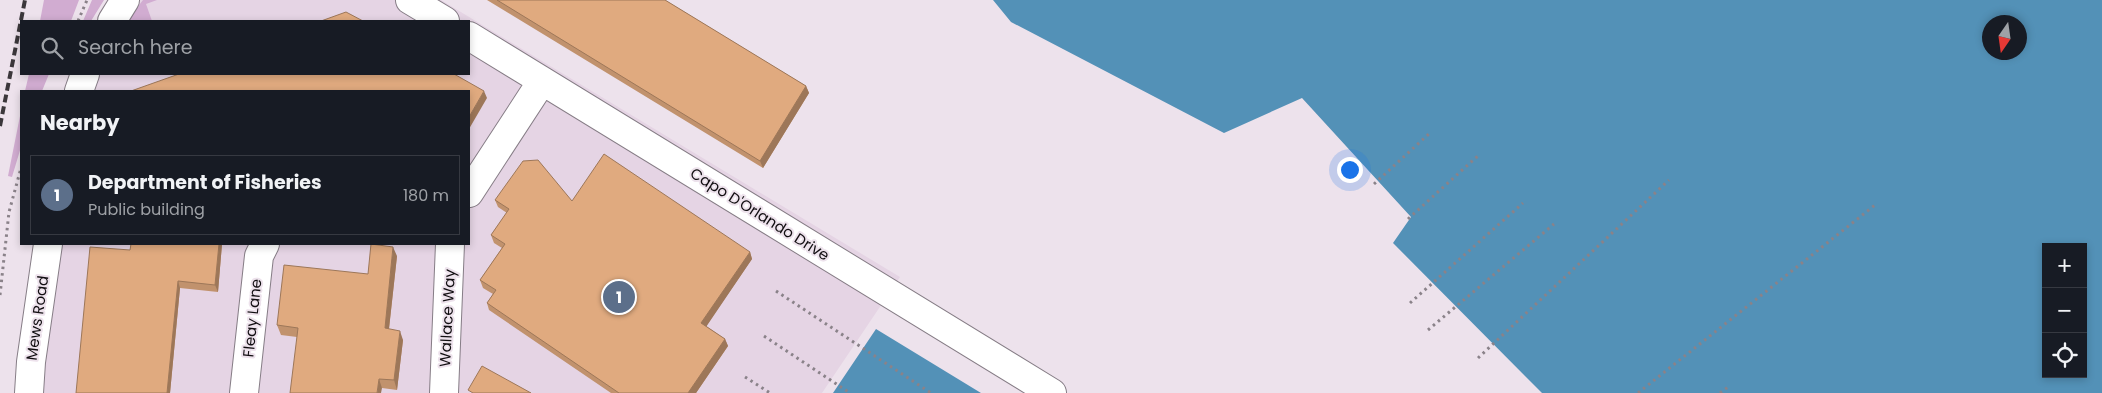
<!DOCTYPE html>
<meta charset="utf-8">
<style>
:root{--surface:#171b24;--page:#20242c;--text:#f1f3f6;--muted:#9ea1a6;--line:#363941;--accent:#c2af87}
body{margin:0;font-family:Poppins,sans-serif;background:var(--page);color:var(--text)}
.controls{position:absolute;right:15px;bottom:15px;display:grid;overflow:hidden;border-radius:0px;box-shadow:0 2px 8px #0003}
.controls button{width:45px;height:45px;display:grid;place-items:center;padding:0;border:0;border-bottom:1px solid var(--line);background:var(--surface);color:var(--text);font:25px sans-serif}
.compass{position:absolute;left:1982px;top:15px;width:45px;height:45px;border-radius:50%;background:var(--surface);box-shadow:0 2px 8px #0003;rotate:193deg}
.you{position:absolute;left:1349px;top:169px;width:18px;height:18px;margin:-12px;border:4px solid #fff;border-radius:50%;background:#1a73e8;box-shadow:0 0 0 8px #1a73e833}
.badge{display:grid;place-items:center;width:32px;height:32px;border-radius:50%;background:var(--accent);color:#fff;font-size:16px;font-weight:700}
.pin{position:absolute;translate:-50% -50%;border:2px solid #fff;box-shadow:0 1px 5px #0006}
.list{margin:0;padding:0;list-style:none}
h2{display:flex;justify-content:space-between;align-items:center;height:65px;margin:0;padding:0 20px;font-size:21px}
h2 small{font-size:16px;font-weight:400;color:var(--muted)}
.list li{display:grid;grid-template-columns:32px 1fr auto;gap:15px;align-items:center;box-sizing:border-box;height:80px;margin:0 10px 10px;padding:0 10px;border:1px solid var(--line);border-radius:0px}
.list b{display:block;font-size:19px;white-space:nowrap}
.list p{margin:0;font-size:16px;white-space:nowrap;color:var(--muted)}
.list em{font-size:16px;font-style:normal;color:var(--muted)}
.icon{flex:none;width:28px;height:28px;fill:none;stroke:currentColor;stroke-width:2;stroke-linecap:round;stroke-linejoin:round}
.map{position:relative;flex:none;width:2102px;height:393px;overflow:hidden}
.search{position:absolute;background:var(--surface);box-shadow:0 2px 8px #0003;left:20px;top:20px;width:450px;height:55px;display:flex;align-items:center;gap:12px;box-sizing:border-box;padding:0 18px;border-radius:0px;color:var(--muted);font-size:19px}
.panel{position:absolute;background:var(--surface);box-shadow:0 2px 8px #0003;left:20px;top:90px;width:450px;height:155px;border-radius:0px}
.map>svg:first-child{display:block}
.built{fill:#e5d4e4}
.green{fill:#d1acd1}
.water{fill:#5391b7;fill-rule:evenodd}
.lines{fill:none;stroke-linecap:round;stroke-linejoin:round}
.minor-casing{stroke:#867d86;stroke-width:30}
.path{stroke:#8a8289;stroke-width:3;stroke-dasharray:2.5 4;stroke-linecap:butt}
.minor{stroke:#fff;stroke-width:28}
.rail{stroke:#3b373b;stroke-width:4;stroke-dasharray:8 4;stroke-linecap:butt}
.wall{fill:#c1926d}
.shaded-wall{fill:#9d7759}
.building{fill:#e0aa7f;stroke:#9d7759}
.labels{text-anchor:middle;dominant-baseline:central;stroke-width:4;stroke-linejoin:round;paint-order:stroke}
.street-label{font-size:15px;fill:#110e11;stroke:#ede2ec}
</style>
<div class="map">
<svg width="2102" height="393" viewBox="0 0 2102 393">
<rect width="100%" height="100%" fill="#ede2ec"/>
<!-- built -->
<path class="built" d="M108 0H441L900 277 822 393H19L35 244H469V91H67L74 74H469V21H98Z"/>
<!-- green -->
<path class="green" d="M44 0H79L71 21H40Z
M92 0H104L91 21H83Z
M143 0H157L146 4 152 21H127Z
M29 74H49L42 91H25Z
M21 111V147L12 177 8 176Z"/>
<!-- water -->
<path class="water" d="M993 0H2102V393H1542L1393 243 1411 217 1302 98 1224 133 1011 22ZM1990 22H2020V52H1990ZM2046 247H2083V374H2046Z
M876 329 981 393H833Z"/>
<g class="lines">
<defs>
<path id="minor" d="M410 0 445 21
M112 21 125 0
M469 36 1052 393
M79 91 85 74
M469 193 542 81
M29 393 31 362 48 244
M244 393 259 256 265 244
M444 393 450 244"/>
</defs>
<!-- minor casing -->
<use href="#minor" class="minor-casing"/>
<!-- path -->
<path class="path" d="M78 21 87 0
M1374 184 1431 132
M1408 219 1480 154
M776 291 931 393
M0 295 9 212 21 168
M1410 303 1523 203
M1428 330 1554 224
M764 336 850 393
M1478 358 1669 180
M745 377 770 393
M1638 393 1875 205
M1720 393 1728 387"/>
<!-- minor -->
<use href="#minor" class="minor"/>
<!-- rail -->
<path class="rail" d="M0 126 25 0"/>
</g>
<!-- wall -->
<path class="wall" d="M487 0H665L806 86 809 93 763 168Z
M495 200 572 201 750 252 752 259 706 326 725 339 728 346 696 393H611L489 310 487 303 493 294 483 288 480 280 502 248 494 243 491 235 507 213 498 207Z
M222 244 218 292 180 288 170 393H76L130 250Z
M397 256 389 329 403 340 397 390 382 388 297 337 281 335 277 325 368 274Z"/>
<!-- shaded-wall -->
<path class="shaded-wall" d="M806 86 809 93 763 168 760 161Z
M484 91 487 98 469 129V117Z
M219 244H222L218 292 215 285Z
M393 247 397 256 388 337 385 328Z
M750 252 752 259 704 330 701 323Z
M178 281 180 288 170 393H167Z
M400 331 403 340 397 390 394 380Z
M725 339 728 346 696 393H688Z
M379 379 382 388 381 393H377Z"/>
<!-- building -->
<path class="building" d="M497 0H665L806 86 760 161Z
M346 12 363 21H321Z
M179 74H454L484 91 469 117V91H131Z
M604 154 750 252 701 323 725 339 688 393H619L487 303 496 290 480 280 505 244 491 235 509 209 495 200 523 161 538 160 572 201Z
M131 244H219L215 285 178 281 167 393H76L90 247 130 250Z
M371 244 393 247 385 328 400 331 394 380 379 379 377 393H290L298 328 277 325 284 265 368 274Z
M482 366 531 393H473L468 390Z"/>
<g class="labels">
<!-- street labels -->
<g class="street-label">
<text transform="translate(760 214) rotate(32)">Capo D'Orlando Drive</text>
<text transform="translate(37 318) rotate(-82)">Mews Road</text>
<text transform="translate(252 318) rotate(-84)">Fleay Lane</text>
<text transform="translate(447 318) rotate(-87)">Wallace Way</text>
</g>
</g>
</svg>
<div class="controls">
<button>+</button>
<button>−</button>
<button><svg class="icon" aria-label="locate" viewBox="0 0 24 24"><circle cx="12" cy="12" r="6"/><path d="M12 2v4M12 18v4M2 12h4M18 12h4"/></svg></button>
</div>
<svg class="compass" viewBox="-18 -18 36 36"><path d="M0-13l5 13h-10z" fill="#e53935"/><path d="M0 13l5-13h-10z" fill="#9ea1a6"/></svg>
<div class="you"></div>
<div class="pin badge" style="left:619px;top:297px;background:#5c6f8a">1</div>
<div class="search"><svg class="icon" aria-label="search" viewBox="0 0 24 24"><circle cx="10" cy="10" r="6"/><path d="M15 15l6 6"/></svg>Search here</div>
<section class="panel">
<h2>Nearby<small></small></h2>
<ul class="list">
<li><span class="badge" style="background:#5c6f8a">1</span><div><b>Department of Fisheries</b><p>Public building</p></div><em>180 m</em></li>
</ul>
</section>
</div>
